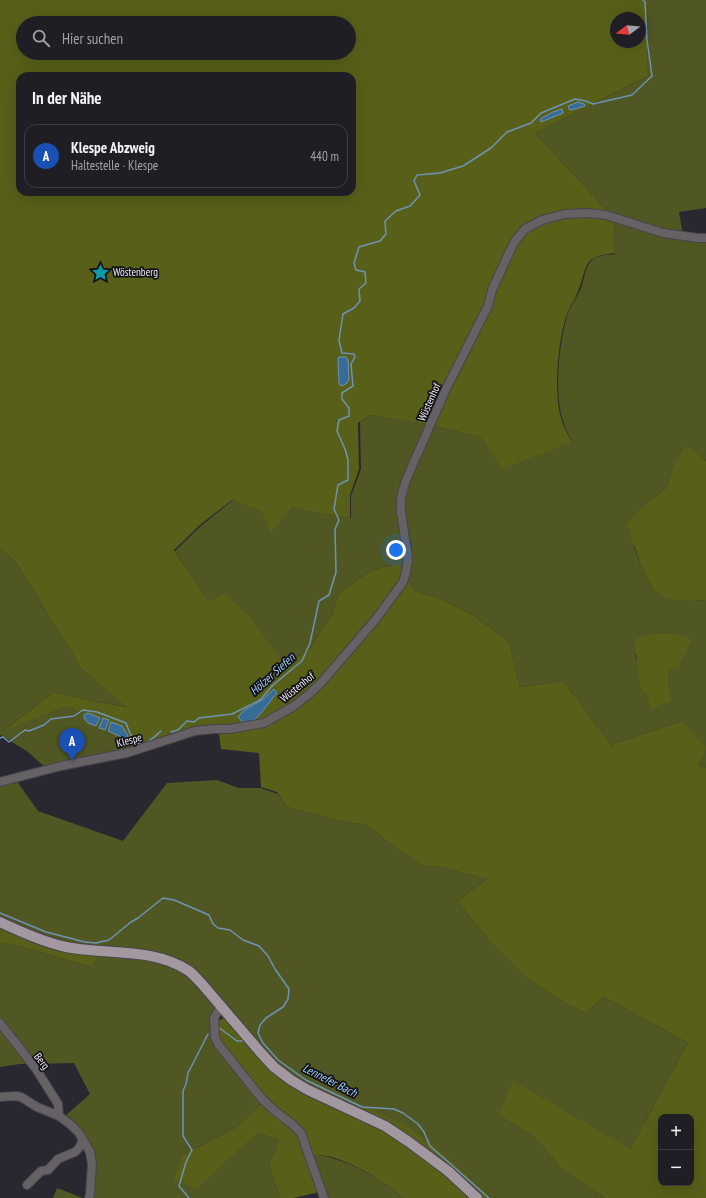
<!DOCTYPE html>
<html lang="de">
<meta charset="utf-8">
<style>
:root{--surface:#1f1e25;--page:#2c2b32;--text:#f1f3f6;--muted:#a1a2a7;--line:#3c3c42;--accent:#8c9099}
body{margin:0;font-family:"PT Sans Narrow",sans-serif;background:var(--page);color:var(--text)}
.controls{position:absolute;right:12px;bottom:12px;display:grid;overflow:hidden;border-radius:8px;box-shadow:0 4px 16px #0002}
.controls button{width:36px;height:36px;display:grid;place-items:center;padding:0;border:0;border-bottom:1px solid var(--line);background:var(--surface);color:var(--text);font:20px sans-serif}
.compass{position:absolute;left:610px;top:12px;width:36px;height:36px;border-radius:50%;background:var(--surface);box-shadow:0 4px 16px #0002;rotate:254deg}
.you{position:absolute;left:396px;top:550px;width:14px;height:14px;margin:-10px;border:3px solid #fff;border-radius:50%;background:#1a73e8;box-shadow:0 0 0 6px #1a73e833}
.badge{display:grid;place-items:center;width:26px;height:26px;border-radius:50%;background:var(--accent);color:#fff;font-size:13px;font-weight:700}
.pin{position:absolute;translate:-50% -33px;filter:drop-shadow(0 1px 2px #0008)}
.pin::after{content:'';position:absolute;top:21px;width:14px;height:12px;background:inherit;clip-path:polygon(0 0,100% 0,50% 100%)}
.list{margin:0;padding:0;list-style:none}
h2{display:flex;justify-content:space-between;align-items:center;height:52px;margin:0;padding:0 16px;font-size:17px}
h2 small{font-size:13px;font-weight:400;color:var(--muted)}
.list li{display:grid;grid-template-columns:26px 1fr auto;gap:12px;align-items:center;box-sizing:border-box;height:64px;margin:0 8px 8px;padding:0 8px;border:1px solid var(--line);border-radius:12px}
.list b{display:block;font-size:15px;white-space:nowrap}
.list p{margin:0;font-size:13px;white-space:nowrap;color:var(--muted)}
.list em{font-size:13px;font-style:normal;color:var(--muted)}
.icon{flex:none;width:22px;height:22px;fill:none;stroke:currentColor;stroke-width:2;stroke-linecap:round;stroke-linejoin:round}
.map{position:relative;flex:none;width:706px;height:1198px;overflow:hidden}
.search{position:absolute;background:var(--surface);box-shadow:0 4px 16px #0002;left:16px;top:16px;width:340px;height:44px;display:flex;align-items:center;gap:10px;box-sizing:border-box;padding:0 14px;border-radius:22px;color:var(--muted);font-size:15px}
.panel{position:absolute;background:var(--surface);box-shadow:0 4px 16px #0002;left:16px;top:72px;width:340px;height:124px;border-radius:12px}
.map>svg:first-child{display:block}
.green{fill:#505723;fill-rule:evenodd}
.forest{fill:#585f19;fill-rule:evenodd}
.water{fill:#376c99;stroke:#6e93b5}
.lines{fill:none;stroke-linecap:round;stroke-linejoin:round}
.stream{stroke:#6e93b5;stroke-width:1.5}
.minor-casing{stroke:#45444c;stroke-width:10}
.major-casing{stroke:#45444c;stroke-width:12}
.minor{stroke:#666164;stroke-width:8}
.major{stroke:#a3989f;stroke-width:10}
.labels{text-anchor:middle;dominant-baseline:central;stroke-width:3.5;stroke-linejoin:round;paint-order:stroke}
.poi-label{font-size:11px;fill:#efeef5;stroke:#121116;text-anchor:start}
.street-label{font-size:11px;fill:#efeef5;stroke:#121116}
.water-label{font-size:12px;font-style:italic;fill:#a3cef7;stroke:#121116}
</style>
<div class="map">
<svg width="706" height="1198" viewBox="0 0 706 1198">
<rect width="100%" height="100%" fill="#292831"/>
<!-- green -->
<path class="green" d="M647 0H706V208L679 212 683 236 612 216 535 133 648 76Z
M614 221 706 241V461L699 455 674 465 666 488 642 507 634 547 642 568 653 590 691 601 706 600V768L698 765 682 721 611 745 590 716 563 681 520 687 509 642 473 615 436 597 415 591 407 578 411 566 412 550 405 510V494L409 477 434 426 481 437 572 442C568 434 563 423 561 414 555 384 559 345 567 316 570 306 577 298 581 288 584 280 585 266 592 260 597 255 608 255 615 254ZM635 654 668 670V687L652 709 647 696 640 688V672Z
M370 415 432 425 403 493 405 575 397 563 370 571 338 594 332 615 309 650 285 665 208 603 175 551 202 525 233 500 262 512 291 508 351 518V496L361 469 360 422Z
M0 549 16 562 81 668 128 707 92 701 54 692 1 732 65 707 90 715 123 730 134 751 47 769 28 752 1 735 0 736Z
M16 780 38 811 123 841 167 783 217 780 239 788H260L278 794 287 807 340 821 367 825 397 849 424 866 441 867 487 879 457 901 492 944 527 979 569 1005 586 1013 604 997 688 1043 630 1149 498 1115 533 1136 562 1169 605 1198H491L451 1160 275 1064 170 958 63 942 22 929 0 918V784Z
M0 943 19 946 92 967 100 953 166 962 190 976 215 1004 210 1026 213 1039 262 1103 235 1128 183 1155 197 1187 258 1133 279 1140 269 1165 280 1198H91L93 1156 64 1117 90 1094 74 1063 33 1064 0 1021Z
M0 1024 30 1064H20L0 1067Z
M309 1155C315 1155 322 1155 328 1157 356 1164 382 1180 404 1198H324Z
M57 1188 83 1198H53Z"/>
<!-- forest -->
<path class="forest" d="M0 0H647L648 76 535 133 612 216 614 221 615 253C608 254 598 255 592 259 585 263 582 282 579 289 576 298 570 306 567 314 558 339 554 388 560 414 562 424 567 433 572 442L502 469 481 437 430 425 370 415 358 423 359 469 350 495V518L291 508 271 533 262 512 232 500 201 524 174 550 208 602 224 593 251 618 285 665 309 650 332 615 338 594 370 571 398 563 415 591 436 597 473 615 509 642 520 687 563 681 590 716 611 745 682 721 706 748 698 765 706 768V1198H605L562 1169 533 1136 498 1115 513 1081 630 1149 688 1043 604 997 586 1013 569 1005 527 979 492 944 457 901 487 879 441 867 424 866 397 849 367 825 340 821 287 807 277 792 261 787 259 753 221 749 218 727 134 751 123 730 90 715 65 707 0 733 54 692 92 701 127 707 81 668 16 562 0 549ZM616 18H640V42H616ZM23 23H349V53H23ZM20 76H352V192H20ZM661 1117H691V1183H661Z
M686 446 699 455 706 461V600L691 601 669 599 653 590 642 568 627 525 642 507 666 488 674 465Z
M652 634H676L692 639 679 666 668 670V687L671 701 651 709 647 696 640 688C640 672 635 656 635 639Z
M0 925 100 953 92 967 19 946 0 943Z
M226 1017 275 1064 408 1127 451 1160 491 1198H404C383 1181 354 1162 327 1156 321 1155 314 1155 308 1155L320 1192 293 1198H280L269 1165 279 1140 258 1133 197 1188 173 1181 183 1155 235 1128 262 1103 220 1046 217 1030 219 1020Z"/>
<!-- water -->
<path class="water" d="M578 102 584 104 585 106 571 110 569 109 568 106Z
M562 109 563 113 541 122 540 119 553 112Z
M340 357H346L348 360 349 379 347 383 342 386 340 385 339 383 338 358Z
M274 689 277 693C267 704 259 720 245 725L238 717 243 711 262 700Z
M88 713 100 718 96 726 88 723 84 718V715Z
M103 718 109 720 105 730 99 728Z
M111 722 122 726 128 736 126 739 108 731Z"/>
<g class="lines">
<!-- stream -->
<path class="stream" d="M171 732 178 730 187 721 194 722 199 718 232 714 260 700 273 685 302 661 310 643 319 601 329 595 336 572 335 529 339 520 334 509 338 485 348 480V460L345 449 337 431 339 420 349 416V408L342 399V393L353 386 351 364 355 357 354 354 342 353 339 340 343 314 354 308 360 301 359 289 366 283 365 272 356 270 354 263 359 247 380 241 386 234 385 221 396 211 410 206 420 195 414 181 417 175 440 173 463 166 491 148 507 132 531 123 541 113 575 99 586 101 593 104 632 95 652 76 647 40 645 2 643 0
M0 738 3 737 9 742 25 730 29 731 44 725 51 719 74 716 83 710 97 712 126 723C128 728 130 735 134 740 142 751 155 736 161 731
M0 913 46 932 85 942 96 943 109 940 131 922 138 918 163 898 174 900 209 915 213 924 218 928 230 930 243 940 259 946 268 956 275 969 289 989 288 999 283 1007 266 1018 260 1025 258 1033 263 1043 278 1060 306 1080 362 1107 394 1109 403 1113 418 1124 424 1132 430 1146 489 1198
M218 1027 237 1041H242
M189 1198 179 1186 186 1162 192 1150 183 1136V1091L186 1084 188 1073 208 1034"/>
<defs>
<path id="minor" d="M0 782 61 766 127 753 195 731 215 729H229L264 723 294 706 309 694 320 684 376 619 403 582 406 573 408 559 401 512V498L406 480 446 389 488 306 492 290 510 251 515 241 525 229 542 220 565 214 588 213 606 215 663 233 698 238H706
M221 1006 214 1018 215 1037 218 1044 262 1099 275 1111 293 1125 301 1133 324 1198
M0 1023 36 1069 58 1104 59 1116
M0 1097 16 1096 21 1097 37 1107 59 1116 71 1125 79 1133 90 1152 92 1164 90 1195 89 1198
M27 1185 41 1171 48 1170 58 1159 75 1152 79 1148 83 1140"/>
<path id="major" d="M0 922C21 932 43 942 66 947 106 955 153 947 189 971 194 975 198 980 202 984L261 1053 274 1067 291 1080 308 1090 385 1126 409 1142 448 1171 477 1198"/>
</defs>
<!-- minor casing -->
<use href="#minor" class="minor-casing"/>
<!-- major casing -->
<use href="#major" class="major-casing"/>
<!-- minor -->
<use href="#minor" class="minor"/>
<!-- major -->
<use href="#major" class="major"/>
</g>
<!-- icons -->
<defs>
<symbol id="sight-bare" viewBox="-9 -9 18 18"><path d="M0-6L1.8-2.2L6-1.7L2.9 1.2L3.7 5.4L0 3.3L-3.7 5.4L-2.9 1.2L-6-1.7L-1.8-2.2Z" fill="#0f9aa8" stroke="#121116" stroke-width="2.5" paint-order="stroke"/></symbol>
</defs>
<g fill-rule="evenodd">
<use href="#sight-bare" x="88" y="260" width="25" height="25"/>
</g>
<g class="labels">
<!-- poi labels -->
<g class="poi-label">
<text x="113" y="272">Wöstenberg</text>
</g>
<!-- street labels -->
<g class="street-label">
<text transform="translate(429 402) rotate(-66)">Wüstenhof</text>
<text transform="translate(297 687) rotate(-39)">Wüstenhof</text>
<text transform="translate(129 740) rotate(-15)">Klespe</text>
<text transform="translate(42 1061) rotate(53)">Berg</text>
</g>
<!-- water labels -->
<g class="water-label">
<text transform="translate(272 674) rotate(-42)">Hölzer Siefen</text>
<text transform="translate(330 1080) rotate(27)">Lennefer Bach</text>
</g>
</g>
</svg>
<div class="controls">
<button>+</button>
<button>−</button>
</div>
<svg class="compass" viewBox="-18 -18 36 36"><path d="M0-13l5 13h-10z" fill="#e53935"/><path d="M0 13l5-13h-10z" fill="#a1a2a7"/></svg>
<div class="you"></div>
<div class="pin badge" style="left:72px;top:761px;background:#1a4fb4">A</div>
<div class="search"><svg class="icon" aria-label="search" viewBox="0 0 24 24"><circle cx="10" cy="10" r="6"/><path d="M15 15l6 6"/></svg>Hier suchen</div>
<section class="panel">
<h2>In der Nähe<small></small></h2>
<ul class="list">
<li><span class="badge" style="background:#1a4fb4">A</span><div><b>Klespe Abzweig</b><p>Haltestelle · Klespe</p></div><em>440 m</em></li>
</ul>
</section>
</div>
